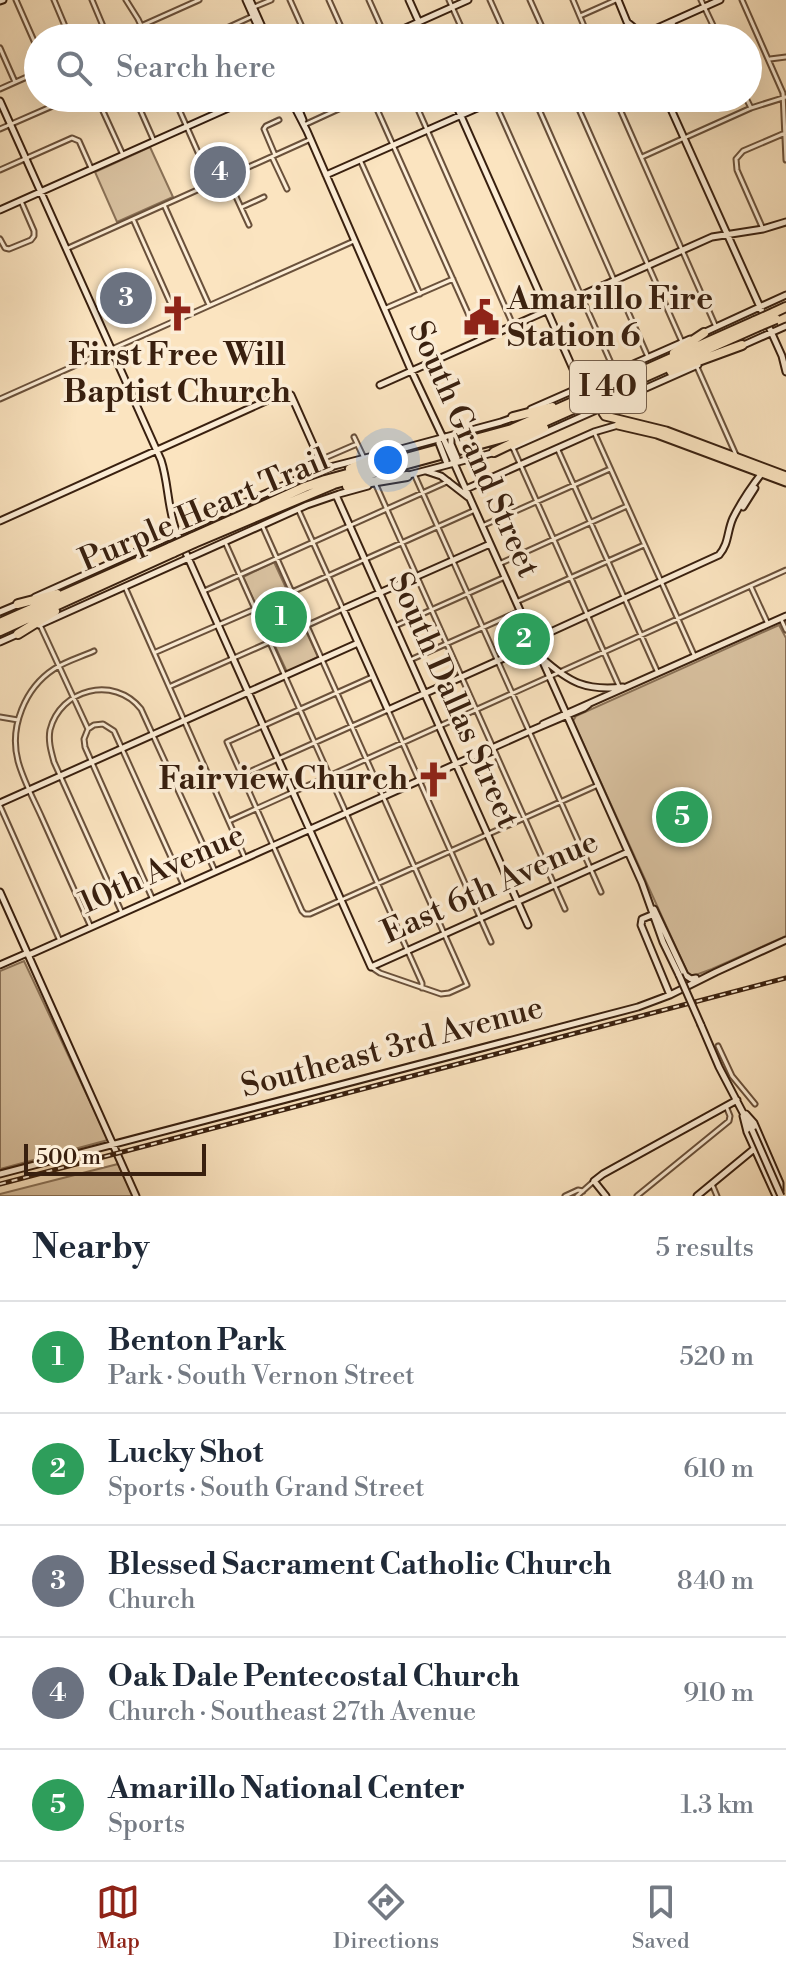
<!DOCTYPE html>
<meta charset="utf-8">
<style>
:root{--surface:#fff;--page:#f6f6f7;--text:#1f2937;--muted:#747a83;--line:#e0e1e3;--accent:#8f2418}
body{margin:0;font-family:"Libre Bodoni",serif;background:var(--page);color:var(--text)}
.scale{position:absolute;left:24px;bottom:20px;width:182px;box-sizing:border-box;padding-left:8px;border:4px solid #39200f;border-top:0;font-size:22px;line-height:28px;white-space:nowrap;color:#39200f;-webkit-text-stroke:6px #fcedd6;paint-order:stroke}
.you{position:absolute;left:388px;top:460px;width:28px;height:28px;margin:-20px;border:6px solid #fff;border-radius:50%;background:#1a73e8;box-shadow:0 0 0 12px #1a73e833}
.badge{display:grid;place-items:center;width:52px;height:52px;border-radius:50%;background:var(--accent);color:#fff;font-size:26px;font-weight:700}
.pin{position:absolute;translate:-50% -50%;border:4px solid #fff;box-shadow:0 2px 8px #0006}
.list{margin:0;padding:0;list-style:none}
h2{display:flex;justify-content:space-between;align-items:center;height:104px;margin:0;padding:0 32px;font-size:34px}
h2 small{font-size:26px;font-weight:400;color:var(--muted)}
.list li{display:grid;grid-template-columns:52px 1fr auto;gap:24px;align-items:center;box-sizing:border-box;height:112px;padding:0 32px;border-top:2px solid var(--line)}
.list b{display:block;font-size:30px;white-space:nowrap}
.list p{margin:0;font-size:26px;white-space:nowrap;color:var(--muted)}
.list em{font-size:26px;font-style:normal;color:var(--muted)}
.icon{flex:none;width:44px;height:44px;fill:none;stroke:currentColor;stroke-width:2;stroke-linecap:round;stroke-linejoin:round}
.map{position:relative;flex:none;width:786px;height:1196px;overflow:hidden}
.search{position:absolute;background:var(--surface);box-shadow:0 8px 32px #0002;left:24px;right:24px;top:24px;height:88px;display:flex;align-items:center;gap:20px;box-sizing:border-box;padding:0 28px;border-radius:44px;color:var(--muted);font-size:30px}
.sheet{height:664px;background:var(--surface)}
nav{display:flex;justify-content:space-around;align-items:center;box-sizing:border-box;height:112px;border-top:2px solid var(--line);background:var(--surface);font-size:22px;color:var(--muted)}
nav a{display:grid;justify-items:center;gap:4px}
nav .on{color:var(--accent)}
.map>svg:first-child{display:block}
.green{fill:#dac3a2;stroke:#8a7258;stroke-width:2}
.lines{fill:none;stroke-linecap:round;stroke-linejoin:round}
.street-casing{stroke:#6a513b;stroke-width:7}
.secondary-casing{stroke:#39200f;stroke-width:9}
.primary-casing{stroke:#39200f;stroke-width:11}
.highway-casing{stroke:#39200f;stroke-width:12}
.street{stroke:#fcedd6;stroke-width:3}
.secondary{stroke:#fcedd6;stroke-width:5}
.primary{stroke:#fbe4c0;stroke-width:7}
.highway{stroke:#fbe4c0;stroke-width:8}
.rail-casing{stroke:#39200f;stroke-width:5}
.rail{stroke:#fcedd6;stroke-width:2;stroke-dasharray:6;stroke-linecap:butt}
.secondary-bridge-casing{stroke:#39200f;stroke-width:9;stroke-linecap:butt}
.highway-bridge-casing{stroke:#39200f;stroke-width:12;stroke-linecap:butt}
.secondary-bridge{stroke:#fcedd6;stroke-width:5}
.highway-bridge{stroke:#fbe4c0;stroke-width:8}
.labels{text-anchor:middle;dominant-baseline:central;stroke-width:7;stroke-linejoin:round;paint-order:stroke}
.shield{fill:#fcedd6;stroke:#745e4b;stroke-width:2}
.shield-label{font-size:30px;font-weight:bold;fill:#39200f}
.poi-label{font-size:32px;font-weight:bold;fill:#39200f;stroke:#fcedd6;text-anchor:start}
.street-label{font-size:32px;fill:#39200f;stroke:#fcedd6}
</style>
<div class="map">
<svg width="786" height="1196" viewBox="0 0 786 1196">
<rect width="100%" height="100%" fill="#fbe4c0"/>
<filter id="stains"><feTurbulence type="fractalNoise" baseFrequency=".0025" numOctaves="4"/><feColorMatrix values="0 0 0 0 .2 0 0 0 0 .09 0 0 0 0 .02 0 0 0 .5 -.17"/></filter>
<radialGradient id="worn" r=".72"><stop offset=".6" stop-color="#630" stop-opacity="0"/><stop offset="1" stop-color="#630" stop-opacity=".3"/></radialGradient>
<!-- green -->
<path class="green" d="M150 147 173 197 117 222 95 172Z
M274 562 318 657 287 672 243 577Z
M779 625 786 638V936L712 969 693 976H689L573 721 576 716Z
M24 961 108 1140 0 1169V971Z
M118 1164 133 1196H0V1194Z"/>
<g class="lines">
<defs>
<path id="street" d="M16 0 38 50
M54 0 70 38
M92 0 108 38
M126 0 138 19 147 38
M290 0 307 38
M329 0 346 38
M369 0 386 38
M449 0 466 38
M490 0 507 38
M530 0 547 38
M573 0 589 38
M701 0 719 38
M742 0 783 93 786 160
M252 8 271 0
M580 16 616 0
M673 23 679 38
M114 38 199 0
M205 38 253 16
M0 48 15 82
M770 59 786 57
M0 89 38 72
M97 98 123 155
M135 98 154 141
M174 98 212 184
M334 98 339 109
M372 98 480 340
M413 98 513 325
M493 98 615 372
M534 98 648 357
M574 98 682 342
M615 98 716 327
M746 98 751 108
M304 125 354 102
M0 129 55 105 59 98
M275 155 264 129 266 126 279 120
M272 157 287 189
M642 157 751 108 786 97
M361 162 420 294
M0 170 72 138 79 141 91 168
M227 177 249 225
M165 207 209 305
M242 207 264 197
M133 219 178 320
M763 229 737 170 736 159 743 151 785 133
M0 239 5 248 9 249 31 240 34 236V231L21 201
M66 249 311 139
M384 309 453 279
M697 367 736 455
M0 399 354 241
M594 432 695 657
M354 437 364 458
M513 448 619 686
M558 450 658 673
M320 460 357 444
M415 476 601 892
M376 485 565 909
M298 509 343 609 308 625
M262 525 467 985 449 993 441 994 380 973 371 967
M482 526 610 469
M225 542 422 983V988
M499 564 627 506
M125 587 245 858
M751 587 768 624
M204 591 449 481
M292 592 475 510
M516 602 644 545
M781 619 786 630
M40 625 88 729 84 739 85 747 153 900
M395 626 505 577
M156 652 255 609
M410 660 520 611
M372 677 227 742 302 911 305 914H310L598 785
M171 686 270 642
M0 717 18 720
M88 729 94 725 103 724 114 731 184 886
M231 780 388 710 491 942
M0 806 60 941
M229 821 786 570
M122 913 54 762C51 751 48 741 50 730 60 689 114 675 141 709L215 871
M90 925C74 890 58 854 42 818 34 800 23 780 18 761 9 727 25 688 54 669 66 661 81 657 94 651
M718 1046 732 1076 755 1104
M712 1184 717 1196
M565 1196 578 1190 583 1191
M577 1196 594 1181
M637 1196 729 1121 730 1116 726 1106"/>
<path id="secondary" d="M246 0 263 38
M250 0 267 38
M409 0 426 38
M618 0 627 22 633 27 639 37
M0 1 3 0
M383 38 468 0
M635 38 720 0
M290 98 307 131 411 370 444 440
M294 98 303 120
M453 98 581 387
M666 98 782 356 786 372
M0 101 161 460C169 484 167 509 177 533L371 967 628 852
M326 175 500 98
M0 210 251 98
M703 333 786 295
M739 347 786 326
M380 385 712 237 763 229 786 222
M531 409 690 339
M513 447 698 365
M386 453 501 422 515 417
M454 463 642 883 663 942 679 975
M426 471 441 476 468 497
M405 476 496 452
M466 489 594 432 618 425
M336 495 528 925
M743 507 755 488
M0 521 286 392 291 395 324 469
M490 544 343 609 388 710 535 644
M35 597 298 479 334 466 369 457
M0 612 19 604
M39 625 307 505 339 494 368 486
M533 640 719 555C729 544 727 531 733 518 741 502 751 487 762 473
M0 642 18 634
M542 658C570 683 586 691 623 687
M543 724 786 616
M0 803 358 643
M0 892 136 1196
M654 909 685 975 691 979 696 978
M654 914 642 919 641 925 670 995
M0 965 25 954H31L530 731 584 708 589 704
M701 1025 719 1067 752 1130
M746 1114 754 1123 780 1183V1191
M743 1116 747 1132 776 1196
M0 1174 638 1007 670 995 716 972 786 940
M606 1196 594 1181 603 1174 737 1100
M697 1196 754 1149"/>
<path id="primary" d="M603 408V413L605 416 666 431 786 476
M618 425 657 434 786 482"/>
<path id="highway" d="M773 313 786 307
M674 353 704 333
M671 371 742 345
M513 417 552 407
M494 452 544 428
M350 469 386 453
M347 486 407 476
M191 538 305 487 325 480 512 429 755 321
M194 543 334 484 517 434 757 327
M18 604 57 594
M0 623 171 547
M0 631 174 552
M18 634 55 611"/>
</defs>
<!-- street casing -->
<use href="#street" class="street-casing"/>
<!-- secondary casing -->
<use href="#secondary" class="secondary-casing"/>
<!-- primary casing -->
<use href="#primary" class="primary-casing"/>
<!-- highway casing -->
<use href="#highway" class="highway-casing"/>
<!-- street -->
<use href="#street" class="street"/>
<!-- secondary -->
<use href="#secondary" class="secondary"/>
<!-- primary -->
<use href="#primary" class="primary"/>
<!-- highway -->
<use href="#highway" class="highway"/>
<defs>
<path id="rail" d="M0 1184 786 978"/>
</defs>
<!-- rail casing -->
<use href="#rail" class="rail-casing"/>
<!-- rail -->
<use href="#rail" class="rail"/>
<defs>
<path id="secondary-bridge" d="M451 439V444L457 458
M444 440 453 460
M439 443 446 461
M679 975 701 1025
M752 1130 781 1196"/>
<path id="highway-bridge" d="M755 321 773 313
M757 327 776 319
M171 547 191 538
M174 552 194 543"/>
</defs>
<!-- secondary-bridge casing -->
<use href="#secondary-bridge" class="secondary-bridge-casing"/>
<!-- highway-bridge casing -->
<use href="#highway-bridge" class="highway-bridge-casing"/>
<!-- secondary-bridge -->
<use href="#secondary-bridge" class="secondary-bridge"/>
<!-- highway-bridge -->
<use href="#highway-bridge" class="highway-bridge"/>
</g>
<!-- icons -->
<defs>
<symbol id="church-bare" viewBox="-9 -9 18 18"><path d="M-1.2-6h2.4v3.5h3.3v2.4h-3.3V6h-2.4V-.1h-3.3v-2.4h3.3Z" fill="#8f2418" stroke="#fcedd6" stroke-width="2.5" paint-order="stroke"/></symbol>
<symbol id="civic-bare" viewBox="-9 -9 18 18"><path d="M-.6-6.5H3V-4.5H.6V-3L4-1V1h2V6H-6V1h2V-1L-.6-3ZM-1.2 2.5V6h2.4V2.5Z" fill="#8f2418" stroke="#fcedd6" stroke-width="2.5" paint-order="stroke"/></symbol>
</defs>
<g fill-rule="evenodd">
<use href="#church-bare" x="152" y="288" width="51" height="51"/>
<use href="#civic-bare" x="456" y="292" width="51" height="51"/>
<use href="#church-bare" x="408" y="754" width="51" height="51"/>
</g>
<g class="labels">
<!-- shield labels -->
<rect class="shield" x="570" y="361" width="76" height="52" rx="6"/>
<g class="shield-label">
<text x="608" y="387">I 40</text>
</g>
<!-- poi labels -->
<g class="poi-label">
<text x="507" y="299">Amarillo Fire<tspan x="507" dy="37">Station 6</tspan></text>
<text x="177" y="355" text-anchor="middle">First Free Will<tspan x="177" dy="37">Baptist Church</tspan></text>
<text x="408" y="779" text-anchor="end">Fairview Church</text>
</g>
<!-- street labels -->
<g class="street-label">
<text transform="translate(474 449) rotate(66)">South Grand Street</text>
<text transform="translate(204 510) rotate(-23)">Purple Heart Trail</text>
<text transform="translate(454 700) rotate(66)">South Dallas Street</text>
<text transform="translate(162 869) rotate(-24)">10th Avenue</text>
<text transform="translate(490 887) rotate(-24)">East 6th Avenue</text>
<text transform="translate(392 1047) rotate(-15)">Southeast 3rd Avenue</text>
</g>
</g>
<rect width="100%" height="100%" filter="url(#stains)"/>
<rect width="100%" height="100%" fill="url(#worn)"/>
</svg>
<div class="scale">500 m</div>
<div class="you"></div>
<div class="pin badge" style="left:281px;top:617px;background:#2e9e5b">1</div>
<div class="pin badge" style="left:524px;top:639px;background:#2e9e5b">2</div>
<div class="pin badge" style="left:126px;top:298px;background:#6b7280">3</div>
<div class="pin badge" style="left:220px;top:172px;background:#6b7280">4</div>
<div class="pin badge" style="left:682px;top:817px;background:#2e9e5b">5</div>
<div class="search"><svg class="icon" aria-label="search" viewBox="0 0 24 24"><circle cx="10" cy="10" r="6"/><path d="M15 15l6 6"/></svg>Search here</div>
</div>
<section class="sheet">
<h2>Nearby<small>5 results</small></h2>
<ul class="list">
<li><span class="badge" style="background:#2e9e5b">1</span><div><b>Benton Park</b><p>Park · South Vernon Street</p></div><em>520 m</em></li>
<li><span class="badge" style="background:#2e9e5b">2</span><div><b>Lucky Shot</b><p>Sports · South Grand Street</p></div><em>610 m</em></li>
<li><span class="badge" style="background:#6b7280">3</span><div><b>Blessed Sacrament Catholic Church</b><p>Church</p></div><em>840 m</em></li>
<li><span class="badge" style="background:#6b7280">4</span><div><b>Oak Dale Pentecostal Church</b><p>Church · Southeast 27th Avenue</p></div><em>910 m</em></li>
<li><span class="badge" style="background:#2e9e5b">5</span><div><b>Amarillo National Center</b><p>Sports</p></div><em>1.3 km</em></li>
</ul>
</section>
<nav>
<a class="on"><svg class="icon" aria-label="map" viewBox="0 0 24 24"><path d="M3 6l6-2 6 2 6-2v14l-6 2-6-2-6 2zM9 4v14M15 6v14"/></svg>Map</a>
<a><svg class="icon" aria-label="directions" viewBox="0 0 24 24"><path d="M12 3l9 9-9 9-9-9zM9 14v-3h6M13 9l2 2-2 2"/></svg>Directions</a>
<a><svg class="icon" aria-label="saved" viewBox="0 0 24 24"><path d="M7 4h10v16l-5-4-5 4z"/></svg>Saved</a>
</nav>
